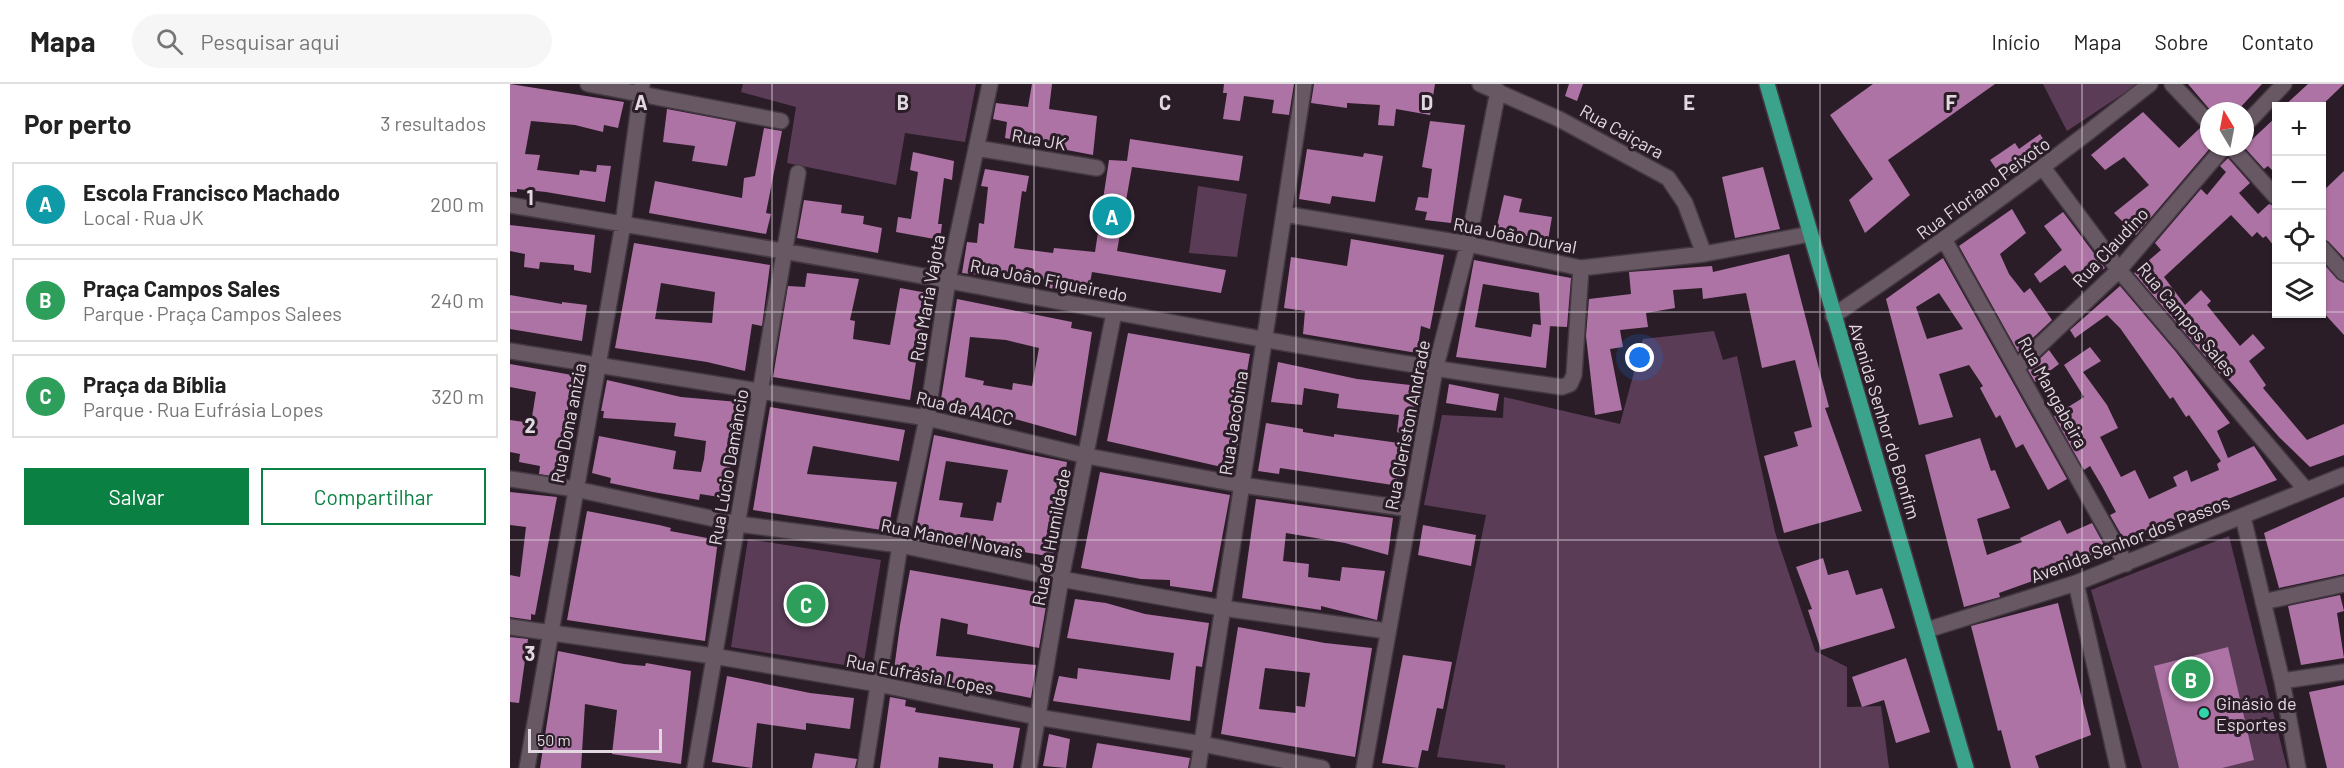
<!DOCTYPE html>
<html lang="pt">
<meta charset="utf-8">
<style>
:root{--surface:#fff;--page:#f6f6f6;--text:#222;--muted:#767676;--line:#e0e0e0;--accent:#0b8043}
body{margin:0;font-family:Barlow,sans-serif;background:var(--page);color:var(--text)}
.controls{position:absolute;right:18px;top:18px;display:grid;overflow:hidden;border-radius:0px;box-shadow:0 2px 4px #0004}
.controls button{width:54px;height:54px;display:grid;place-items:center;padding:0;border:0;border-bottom:2px solid var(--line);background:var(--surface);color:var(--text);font:30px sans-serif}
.compass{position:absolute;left:1690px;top:18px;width:54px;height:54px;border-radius:50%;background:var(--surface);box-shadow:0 2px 4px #0004;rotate:350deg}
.scale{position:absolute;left:18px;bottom:15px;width:134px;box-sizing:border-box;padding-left:6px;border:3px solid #e2d9e0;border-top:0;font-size:16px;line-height:21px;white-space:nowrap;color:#e2d9e0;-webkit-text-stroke:4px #2a1d28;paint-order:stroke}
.you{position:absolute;left:1130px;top:274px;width:21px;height:21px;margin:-15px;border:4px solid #fff;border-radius:50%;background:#1a73e8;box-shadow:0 0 0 9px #1a73e833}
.badge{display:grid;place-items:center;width:39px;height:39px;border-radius:50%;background:var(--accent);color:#fff;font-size:20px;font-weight:700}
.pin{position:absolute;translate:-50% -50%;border:3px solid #fff;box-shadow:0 2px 6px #0006}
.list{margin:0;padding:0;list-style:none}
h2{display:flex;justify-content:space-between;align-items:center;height:78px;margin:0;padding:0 24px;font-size:26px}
h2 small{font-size:20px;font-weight:400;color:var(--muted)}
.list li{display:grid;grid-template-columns:39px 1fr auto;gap:18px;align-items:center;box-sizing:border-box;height:84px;margin:0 12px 12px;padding:0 12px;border:2px solid var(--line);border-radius:0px}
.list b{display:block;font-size:22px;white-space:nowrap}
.list p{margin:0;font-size:20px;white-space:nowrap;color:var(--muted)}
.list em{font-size:20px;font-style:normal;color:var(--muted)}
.actions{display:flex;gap:12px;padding:18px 24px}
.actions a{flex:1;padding:14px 0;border:2px solid var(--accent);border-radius:0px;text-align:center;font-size:21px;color:var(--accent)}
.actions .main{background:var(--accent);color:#fff}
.icon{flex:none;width:33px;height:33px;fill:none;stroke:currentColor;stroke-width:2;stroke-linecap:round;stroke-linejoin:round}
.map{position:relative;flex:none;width:1834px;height:684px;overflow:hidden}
header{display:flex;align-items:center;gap:36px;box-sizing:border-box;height:84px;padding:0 30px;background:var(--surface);border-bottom:2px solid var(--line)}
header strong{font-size:28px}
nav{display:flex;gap:33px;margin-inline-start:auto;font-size:21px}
.search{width:420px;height:54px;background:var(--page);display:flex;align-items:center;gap:15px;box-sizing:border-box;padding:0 21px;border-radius:33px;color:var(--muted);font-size:22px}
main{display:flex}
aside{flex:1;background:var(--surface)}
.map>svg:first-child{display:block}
.green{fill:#5b3c57}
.building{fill:#ad73a4;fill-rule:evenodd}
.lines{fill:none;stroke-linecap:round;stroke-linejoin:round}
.minor-casing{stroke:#443943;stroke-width:18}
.major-casing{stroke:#443943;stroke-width:18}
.minor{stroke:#675864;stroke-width:15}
.major{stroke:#3ba28c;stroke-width:15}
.grid{fill:none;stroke:#e2d9e0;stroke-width:1.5;stroke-opacity:0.55}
.poi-dot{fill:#32d4a9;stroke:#2a1d28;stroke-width:2}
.labels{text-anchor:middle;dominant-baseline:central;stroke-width:6;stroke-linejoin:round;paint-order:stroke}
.street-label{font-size:18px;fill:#e2d9e0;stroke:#2a1d28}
.poi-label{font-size:18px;fill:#e2d9e0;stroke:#2a1d28;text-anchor:start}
.grid-label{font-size:20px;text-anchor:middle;font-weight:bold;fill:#e2d9e0;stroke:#2a1d28;stroke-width:6;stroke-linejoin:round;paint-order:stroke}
</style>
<header>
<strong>Mapa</strong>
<div class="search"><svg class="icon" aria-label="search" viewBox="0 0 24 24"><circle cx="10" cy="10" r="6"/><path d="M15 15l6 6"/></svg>Pesquisar aqui</div>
<nav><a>Início</a><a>Mapa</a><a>Sobre</a><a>Contato</a></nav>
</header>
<main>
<aside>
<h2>Por perto<small>3 resultados</small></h2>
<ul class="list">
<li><span class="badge" style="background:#0f9aa8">A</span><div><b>Escola Francisco Machado</b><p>Local · Rua JK</p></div><em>200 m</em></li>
<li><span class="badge" style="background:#2e9e5b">B</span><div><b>Praça Campos Sales</b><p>Parque · Praça Campos Salees</p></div><em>240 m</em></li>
<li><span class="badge" style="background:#2e9e5b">C</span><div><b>Praça da Bíblia</b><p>Parque · Rua Eufrásia Lopes</p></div><em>320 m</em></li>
</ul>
<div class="actions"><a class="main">Salvar</a><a>Compartilhar</a></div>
</aside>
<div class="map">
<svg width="1834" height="684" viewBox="0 0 1834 684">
<rect width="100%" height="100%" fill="#2a1d28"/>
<!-- green -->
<path class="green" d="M233 0H466L455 58 395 49 386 101 277 79 286 23 231 8Z
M1533 0H1628L1557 47Z
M688 102 737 110 727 173 679 169Z
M1204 247 1213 276 1227 272 1265 448 1305 567 1337 583V623L1371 622 1379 684H995V681L927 673 976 431 914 421 932 331 993 334 994 313 1110 340 1133 255Z
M1719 452 1777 684H1632L1581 506Z
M238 455 371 476 353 584 221 563Z"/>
<!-- building -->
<path class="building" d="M0 0 114 18 108 44 94 41 93 48 65 41 21 37 15 70 30 71 27 86 69 91 70 86 86 88 87 81 101 82 95 118 36 108 7 105V108H0Z
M522 0H542L539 25 587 32 583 71 495 54 497 38 483 35 486 19 518 23Z
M714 0H784L779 31 762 29 764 16 734 12 730 37 713 35 717 9H713Z
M804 0H925L920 31 886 25 884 42 868 41 870 21 837 19V24L801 19Z
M1059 0H1073L1067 17 1055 12Z
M1363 0H1485L1378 76 1400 111 1355 149 1339 116 1363 95 1320 31Z
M1678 0H1752L1727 27H1701Z
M1798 0H1834L1811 22H1774Z
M157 25 226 38 217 82 182 77 185 62 153 58Z
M1633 28 1669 64 1690 44 1699 48V63H1701L1626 151 1604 129 1639 101 1614 73 1595 86 1581 71Z
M1767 32V91L1758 82 1754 85 1734 63Z
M920 37 955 41 941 139 915 136 917 128 905 126 908 113 918 114 922 85 912 83Z
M254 44 272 47 256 129 261 130 256 150 139 129 145 97 232 114 234 94 245 92Z
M1530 50 1539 64 1493 95 1480 76 1505 59 1509 65Z
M620 55 733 72 729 97 622 83 607 167 716 186 711 209 582 188 578 210 539 204 540 196 469 187 468 191 452 189 457 158 467 159 469 139 474 140 478 103 471 102 475 85 519 92 516 108 512 107 504 164 543 169 544 164 585 168 599 76 617 77Z
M797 65 853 73 854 69 873 72 865 118 822 112 820 120 789 115Z
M403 68 444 77 442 96 434 94 428 140H432L430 156 386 148 388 133 401 135 408 88 400 86Z
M1718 74 1740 99 1729 109 1748 130 1759 120 1767 123V166L1756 152 1753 154 1747 148 1742 153 1721 131 1654 193 1675 221 1691 206 1701 217 1697 221 1730 262 1743 250 1755 264 1739 277 1756 301 1753 304 1797 356 1834 340V371L1800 383 1769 353 1712 288 1710 290 1705 284 1624 189 1651 166 1645 159 1691 105 1697 111 1716 88 1710 82Z
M1253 83 1270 145 1225 154 1212 93Z
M1834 87V174L1819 158 1812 154V108Z
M994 111 1012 115 1009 128 1042 133 1038 156 986 146Z
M294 116 332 121 331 129 354 132 353 140 372 144 368 169 287 154Z
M1502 125 1516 149 1490 170 1499 190 1514 209 1520 204 1542 236 1508 268 1449 162Z
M1553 128 1595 184 1571 201 1555 181 1530 199 1524 190 1552 166 1534 142Z
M0 141 85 151 81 189 64 186V181L30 178 29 185 14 183 15 170 0 167Z
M841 155 934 171 920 245 911 242 907 269 793 250 795 227 774 224 781 173 837 182Z
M124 159 260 181 252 242 242 240 235 287 197 278 105 264ZM151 199 205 208 202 239 145 235Z
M1279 170 1319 323 1315 324 1352 427 1274 449 1254 372 1288 362 1284 348 1302 343 1285 276 1252 284 1236 209 1193 215 1192 204 1163 206 1165 224 1136 229 1138 243 1110 246 1113 263 1100 265 1112 326 1085 331 1076 252 1079 215 1121 210 1119 188 1202 182 1203 188Z
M1433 174 1557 395 1538 406 1513 360 1506 364 1490 331 1486 334 1470 304 1473 302 1459 281 1429 290 1443 333 1409 341 1376 215ZM1429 209 1453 245 1417 255 1406 223Z
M964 176 1061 194 1057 243 1037 242H1040L1036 284 946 273ZM973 200 1029 209 1031 241 1023 240 1021 253 965 243Z
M1812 178 1827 195 1834 199V251L1812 227Z
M297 189 349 195 340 236 345 237 343 255 380 261 390 204 423 210 408 265 400 316 263 293 278 202 295 203Z
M1610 202 1666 268 1720 339 1707 347 1718 374 1744 362 1767 396 1679 430 1616 459 1600 431 1606 428 1592 402 1580 382 1574 386 1544 332 1574 313 1554 281 1580 263 1591 277 1573 288 1597 321 1608 344 1590 353 1611 393 1625 386 1639 415 1667 402 1663 393 1677 386 1681 398 1709 386 1707 380 1711 377 1679 331 1676 333 1663 313 1660 315 1610 244 1597 231 1565 254 1560 246Z
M0 211 52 220V218L77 221 72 257 0 245Z
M447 215 562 238 561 244 582 248 566 352 494 332V334L430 321ZM460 253 496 256 529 264 522 302 503 299 502 306 473 301 474 297 455 293Z
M618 249 740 270 727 346H730L725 382 721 385 703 381 597 357Z
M1539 266 1549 280 1525 298 1518 286Z
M768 278 847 295 909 302 901 353 887 348 889 331 827 324 829 310 794 304 792 321 761 318Z
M0 280 62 291 58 326H55L54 356 48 393 29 390 30 382 9 378 10 370 0 368V336L21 339 26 308 0 303Z
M97 296 171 313 228 318 216 414 190 410 189 416 143 408 100 399 101 394 82 389 89 352 166 367 163 385 191 388 194 375 196 357 164 352 166 339 93 334 94 327H91Z
M939 300 989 310 986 327 936 319Z
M260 323 395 346 389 377 303 362 297 390 387 398 378 447 243 426Z
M756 339 793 345V348L824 353V350L896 360 889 402 770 384 769 390 748 387Z
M424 351 557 378 543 473 405 450ZM436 377 498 386 491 419 487 418 483 437 450 433 453 419 429 416Z
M1470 354 1481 387 1485 386 1500 424 1467 435 1477 471 1512 458 1510 454 1550 436 1557 450 1582 439 1599 470 1489 509 1490 513 1454 523 1415 371Z
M590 388 720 411 702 508 660 502V496L631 495 571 484Z
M0 408 47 413 25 531 21 530V536L0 533V491L10 493 16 443 0 441Z
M1834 413V490L1769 504 1754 449Z
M746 415 883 434 878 471 835 459 776 449 773 477 799 480 798 493 830 497 832 483 875 487 867 536 811 522V526L732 514Z
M77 427 149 441 161 444 160 447 208 456 195 557 57 536Z
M913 441 966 451 961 482 908 471Z
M1313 474 1318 491 1338 486 1346 511 1372 504 1385 544 1311 566 1298 526 1302 525 1286 483Z
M400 486 538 510 529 564 457 550 458 540 431 534 426 572 526 581 521 614 438 598V602L383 593 390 541Z
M1830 511 1834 527 1827 529 1834 574 1791 581 1778 522Z
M565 515 596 519 635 530 699 539 692 583 686 582 680 637 543 617 549 592 567 595 568 584 660 596 664 569 557 554Z
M1548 519 1581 651 1525 672 1529 684H1501L1491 646 1488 647 1461 542Z
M728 543 815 559 862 564 845 673 711 650ZM755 584 800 589 795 623 786 622V629L749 625Z
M0 553 18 555 9 619 0 618Z
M1718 563 1744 676 1712 684H1669L1644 582Z
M48 567 114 580 135 582 136 579 181 587 171 680 102 670 107 626 75 620 71 684H30Z
M893 571 942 578 933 625 927 624 918 667 912 666 908 684 872 679Z
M1396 574 1420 648 1386 659 1374 616 1352 623 1342 593Z
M217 592 300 609 344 614 340 645 296 639V646L247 639 242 684 202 678Z
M1834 601V684H1817L1799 608Z
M380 613 396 616 395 622 406 624 405 628 510 644 503 684H483V680L429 673 428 684H370Z
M539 650 560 655 556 684 533 682Z
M587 659 680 674 678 684H582Z
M305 669 347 675 345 684H302Z"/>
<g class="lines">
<defs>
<path id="minor" d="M78 0 271 37
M970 0 1049 35 1158 94 1175 119 1194 170
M1662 0 1699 39
M1735 41 1774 0
M1721 63 1766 113
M466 64 587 84
M1534 85 1609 186 1796 406
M0 121C146 146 293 169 439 197 643 235 847 275 1052 303L1060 300 1064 291 1071 184
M774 130 958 160 1071 184 1194 170 1300 150
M1435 157 1616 480
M1812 164 1834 189
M1323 232C1433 158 1537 82 1640 0
M0 267 417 334 577 372 732 401 900 425
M1507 283 1609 186 1714 63
M0 395 65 405 228 440 390 461 551 495 712 524 877 547
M1733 433 1772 597 1788 684
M1566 499 1608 684
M1753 518 1834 500
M0 543 203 572 368 600 527 633 692 660 812 684
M1417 546 1566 499 1834 391
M1772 597 1834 588
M17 684 113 140 132 0
M185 684 288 89
M355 684 390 461 417 334 438 196 480 0
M519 684 551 495 604 229
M688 684 794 0
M854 684 925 286 958 160 988 7"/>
<path id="major" d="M1257 0 1456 684"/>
</defs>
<!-- minor casing -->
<use href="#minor" class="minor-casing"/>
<!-- major casing -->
<use href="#major" class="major-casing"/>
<!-- minor -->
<use href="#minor" class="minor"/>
<!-- major -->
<use href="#major" class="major"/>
</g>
<!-- grid -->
<path class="grid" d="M262 0V684M524 0V684M786 0V684M1048 0V684M1310 0V684M1572 0V684M0 228H1766M1812 228H1834M0 456H1834"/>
<!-- markers -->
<circle class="poi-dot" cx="1694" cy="629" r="6"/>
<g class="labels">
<!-- street labels -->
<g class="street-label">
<text transform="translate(1112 47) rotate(29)">Rua Caiçara</text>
<text transform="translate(529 55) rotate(10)">Rua JK</text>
<text transform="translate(1473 104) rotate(-36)">Rua Floriano Peixoto</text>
<text transform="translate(1005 151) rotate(11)">Rua João Durval</text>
<text transform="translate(1600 163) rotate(-47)">Rua Claudino</text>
<text transform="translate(539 196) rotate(11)">Rua João Figueiredo</text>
<text transform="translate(417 214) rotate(-80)">Rua Maria Vajota</text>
<text transform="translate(1677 235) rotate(50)">Rua Campos Sales</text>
<text transform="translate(1543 308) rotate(61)">Rua Mangabeira</text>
<text transform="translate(455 324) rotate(13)">Rua da AACC</text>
<text transform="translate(1375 337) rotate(73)">Avenida Senhor do Bonfim</text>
<text transform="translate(58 339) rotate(-79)">Rua Dona anizia</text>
<text transform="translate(723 339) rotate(-81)">Rua Jacobina</text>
<text transform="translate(897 341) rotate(-79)">Rua Cleriston Andrade</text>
<text transform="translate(218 383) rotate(-80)">Rua Lúcio Damâncio</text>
<text transform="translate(541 453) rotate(-79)">Rua da Humildade</text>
<text transform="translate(442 454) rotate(11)">Rua Manoel Novais</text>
<text transform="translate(1620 455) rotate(-21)">Avenida Senhor dos Passos</text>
<text transform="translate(410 590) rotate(11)">Rua Eufrásia Lopes</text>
</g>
<!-- poi labels -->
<g class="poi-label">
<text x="1706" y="619">Ginásio de<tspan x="1706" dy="21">Esportes</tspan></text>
</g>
</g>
<g class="grid-label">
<text x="131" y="26">A</text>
<text x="393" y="26">B</text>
<text x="655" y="26">C</text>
<text x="917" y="26">D</text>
<text x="1179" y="26">E</text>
<text x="1441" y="26">F</text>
<text x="20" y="121">1</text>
<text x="20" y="349">2</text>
<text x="20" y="577">3</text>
</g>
</svg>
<div class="controls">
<button>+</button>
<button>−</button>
<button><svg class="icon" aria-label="locate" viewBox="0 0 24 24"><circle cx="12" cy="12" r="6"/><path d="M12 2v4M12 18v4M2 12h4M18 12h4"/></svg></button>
<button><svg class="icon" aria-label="layers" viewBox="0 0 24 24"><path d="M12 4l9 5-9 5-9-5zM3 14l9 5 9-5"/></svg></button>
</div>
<svg class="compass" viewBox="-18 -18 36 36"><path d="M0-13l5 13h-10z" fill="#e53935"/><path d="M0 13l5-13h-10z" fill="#767676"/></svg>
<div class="scale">50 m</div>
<div class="you"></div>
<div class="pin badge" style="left:602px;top:132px;background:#0f9aa8">A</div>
<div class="pin badge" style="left:1681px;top:595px;background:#2e9e5b">B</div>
<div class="pin badge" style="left:296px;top:520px;background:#2e9e5b">C</div>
</div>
</main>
